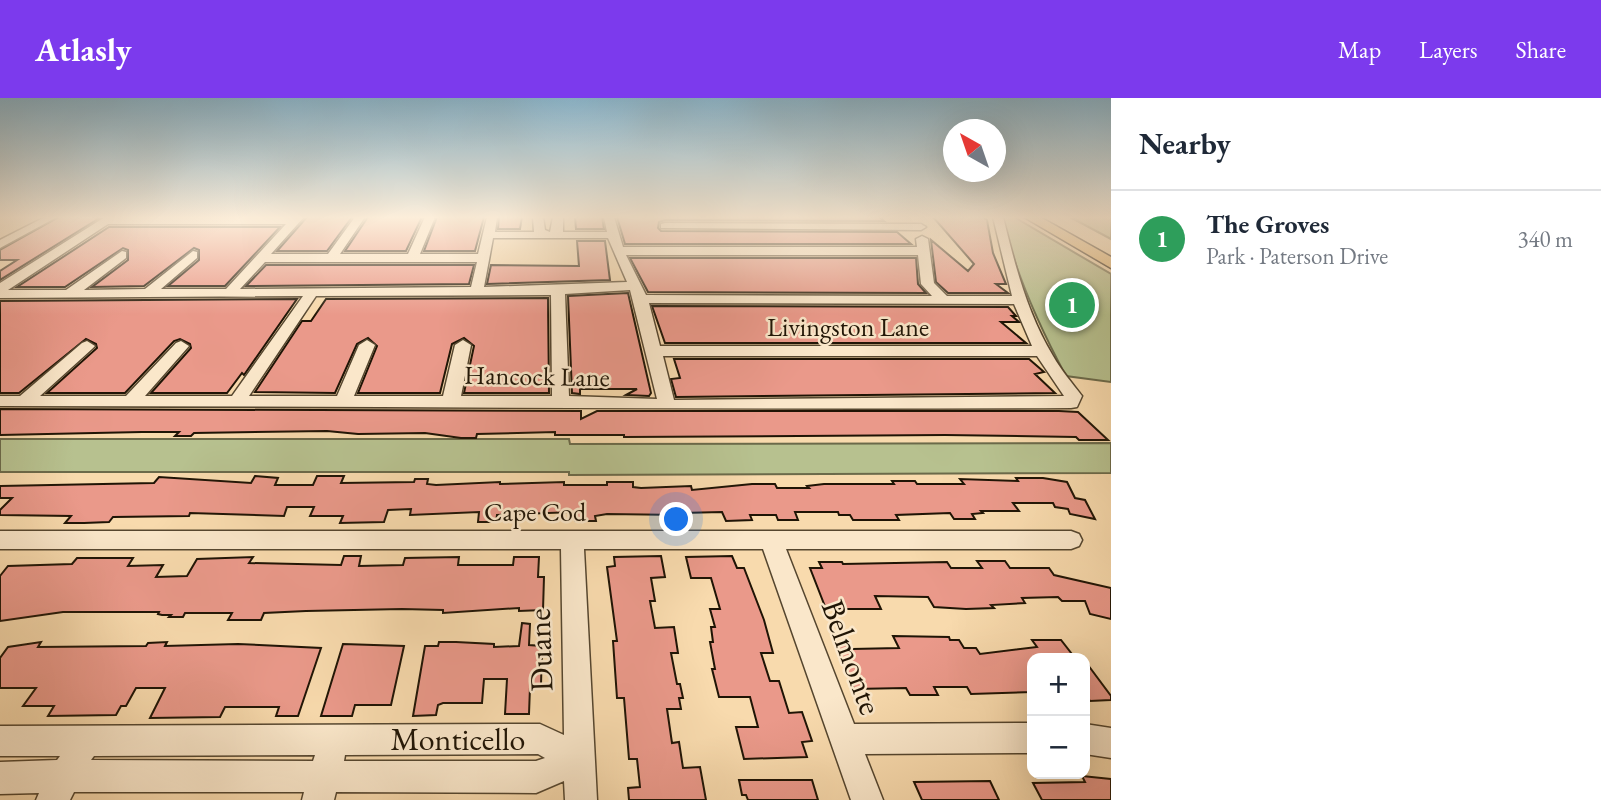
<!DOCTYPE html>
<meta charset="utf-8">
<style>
:root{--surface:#fff;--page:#f2f2f3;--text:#1f2937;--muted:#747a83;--line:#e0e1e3;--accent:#7c3aed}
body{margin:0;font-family:"EB Garamond",serif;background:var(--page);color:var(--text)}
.controls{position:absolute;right:21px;bottom:21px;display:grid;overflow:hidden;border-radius:14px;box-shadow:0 7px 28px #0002}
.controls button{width:63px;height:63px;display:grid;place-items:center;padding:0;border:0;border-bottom:2px solid var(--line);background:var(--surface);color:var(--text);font:35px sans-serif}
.compass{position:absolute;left:943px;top:21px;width:63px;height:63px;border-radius:50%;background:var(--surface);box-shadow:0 7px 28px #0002;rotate:320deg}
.you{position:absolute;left:677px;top:422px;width:24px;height:24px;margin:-18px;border:5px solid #fff;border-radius:50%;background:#1a73e8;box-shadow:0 0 0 10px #1a73e833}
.badge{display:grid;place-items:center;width:46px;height:46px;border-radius:50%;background:var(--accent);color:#fff;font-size:23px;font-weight:700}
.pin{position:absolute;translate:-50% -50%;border:4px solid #fff;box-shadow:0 2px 7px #0006}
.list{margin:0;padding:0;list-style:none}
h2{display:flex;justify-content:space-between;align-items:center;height:91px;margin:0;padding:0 28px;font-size:30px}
h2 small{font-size:23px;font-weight:400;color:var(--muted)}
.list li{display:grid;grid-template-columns:46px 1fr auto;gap:21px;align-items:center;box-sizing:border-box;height:98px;padding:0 28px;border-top:2px solid var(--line)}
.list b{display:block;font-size:26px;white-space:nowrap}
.list p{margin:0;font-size:23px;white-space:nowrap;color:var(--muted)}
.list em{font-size:23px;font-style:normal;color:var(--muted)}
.map{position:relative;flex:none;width:1111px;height:702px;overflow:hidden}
header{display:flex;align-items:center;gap:42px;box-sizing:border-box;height:98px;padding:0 35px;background:var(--accent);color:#fff}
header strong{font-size:33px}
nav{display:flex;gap:38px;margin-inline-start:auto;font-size:24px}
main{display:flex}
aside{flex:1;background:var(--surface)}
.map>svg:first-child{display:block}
.green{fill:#b7c18f;stroke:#6b6a4a;stroke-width:2}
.building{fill:#ea998a;stroke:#1f1405;stroke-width:2}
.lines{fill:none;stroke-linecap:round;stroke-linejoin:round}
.minor-casing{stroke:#55462f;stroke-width:3}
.major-casing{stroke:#1f1405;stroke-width:3}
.minor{fill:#fae7ca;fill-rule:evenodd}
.major{fill:#ecbd76;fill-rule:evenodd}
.labels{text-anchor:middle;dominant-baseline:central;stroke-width:5;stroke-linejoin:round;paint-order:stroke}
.street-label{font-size:26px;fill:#1f1405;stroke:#fae7ca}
.near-street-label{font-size:32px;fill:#1f1405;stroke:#fae7ca}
</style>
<header>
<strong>Atlasly</strong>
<nav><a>Map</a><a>Layers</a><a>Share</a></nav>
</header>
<main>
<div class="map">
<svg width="1111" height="702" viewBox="0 0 1111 702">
<rect width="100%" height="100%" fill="#f8daad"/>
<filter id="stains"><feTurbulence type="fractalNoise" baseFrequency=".00286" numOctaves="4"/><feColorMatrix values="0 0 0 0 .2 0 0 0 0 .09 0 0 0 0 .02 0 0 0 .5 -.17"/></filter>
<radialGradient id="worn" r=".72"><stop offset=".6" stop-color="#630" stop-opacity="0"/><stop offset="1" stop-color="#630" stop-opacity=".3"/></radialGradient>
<!-- green -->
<path class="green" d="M1002 119H1014L1111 176V284L1066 278C1039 228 1015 174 1002 119Z
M1070 119H1111V141Z
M0 341H569L570 346 1111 345V375L569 377V374H0Z"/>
<!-- building -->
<path class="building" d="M59 119H101L0 182V173L17 162H0V152Z
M307 119H352L327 153H277Z
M368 119H422L406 153H345Z
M437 119H484L475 153H424Z
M499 119H522L520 131H498Z
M575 119H602L604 131H576Z
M617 119H879L884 123 665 122 659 124 658 130 661 133 897 134 911 146H625Z
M933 119H983L987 122 993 155 1006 186H996L1008 195H948L936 184 931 142 968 173 974 166Z
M109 129H280L225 188H168L199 162V152L194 150 144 188 92 189 128 162V152L123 150 65 189H17Z
M577 143H605L610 182 487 186 491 167 579 168Z
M630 160H916L918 186 926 195 648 194Z
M266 167H474L469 186 246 188Z
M628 195 651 295 649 298 626 297 637 291H580V296L572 295 568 198Z
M548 200 549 295H464L474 248 464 240 452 246 440 295H358L377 248 368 240 357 246 335 295 255 294 302 223H311L326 201Z
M297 201 244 277 242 275 227 295H151L191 250 190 246 180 241 174 243 125 295H47L97 250 96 246 86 241 19 295H0V203Z
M652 208 1008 209 1016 218H1012L1019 224H1001L1026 245H665Z
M674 261H1029L1044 274 1035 276 1055 295 676 299 671 281 680 280Z
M0 311 581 313V321L597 313H1059L1078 314 1108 342H1079L1076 339 945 337 624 339V337H555V334L477 336 476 340H461L425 335 358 336 327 333 194 335 191 338H175L179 334H142L0 337Z
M255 378 278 380 275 387H313L317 378H344L341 385 414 384 415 381H428L427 386 436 387 500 384V386L564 384V387H607V384H633V389L641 390 691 388 692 392 752 386H775L777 390H809L807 388 824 386H894L892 383H915L917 386H964L960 381 1018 383 1016 380H1043L1067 384 1075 400 1085 402 1095 421 1070 416 1068 411 1055 409 1053 405H1013L1019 413H981L983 415 972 416 975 421H954L950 415 896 417 899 422H853L850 417H839L838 414H795L798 422H778L776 417H750L752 422 726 423 722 414 681 415V417L607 416 595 418 596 423H575L574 414 497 417 496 424H478L479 414 410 417 411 411 388 412 384 424 340 425 343 418H310L314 409H287L284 418 190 415 189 418 113 419 109 424 84 425H65L71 418 0 417V412L12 400H0V388L154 385 159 379 251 385Z
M344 458H361L359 468 403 467 405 460 459 459 458 467H513L514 459H539L538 479H544L543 512 519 513V510L443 515V512L402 511 306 513 264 515 261 522H228L232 515H185L183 519H169L171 517H162L158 516 159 514H63L0 523V478L8 468 72 466 77 460H133L128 468 163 467 156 479 187 478 197 461 253 459 249 465 341 467Z
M661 458 665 479 651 480 655 503H650L655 530 674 529 678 555H671L677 586H680L683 600H679L681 611H667L672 645 679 644 683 670 700 669 706 702H629L628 690 640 689 637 661H629L624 600H617L613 543H617L607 469 615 468 614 459Z
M732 458 737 470H744L764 522 773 555H761L770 583H779L789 615 802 614 812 643 802 644 807 659 744 661 736 629H758L750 599H719L712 571H715L710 544H713L711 529H715L710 511H720L711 480H691L686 459Z
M977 463H1005L1010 470H1049L1054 477 1111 490V521L1090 516 1085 503H1062L1058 499 1022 500 1025 505 991 507 994 510 966 511 934 509 928 499 875 498 881 511H826L810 470H822L819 464H842L843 466 947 464 951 470H982Z
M522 525 530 526 529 547 542 548 541 587 530 589 529 616H505L507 581H484L482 605H443L438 607 436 617 413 618 425 548H438L439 544H456L494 546V549L519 548Z
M893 538 949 539 950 542H959L964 550H976L980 556 1037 549 1032 542H1061L1075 560H1032V594L971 596 967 589H934L938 597H910L906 590 854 591 836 546H850L852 551 899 550Z
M41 544 38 549 146 548 148 545 167 544 165 548 238 546 321 550 298 618H276L279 609H225L220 619 150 620 165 590H136L126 608H121L116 617 48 618 54 608H23L36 590H0V560L8 549Z
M343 546 404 548 391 607H355L352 618H321Z
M1085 563 1111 598V602L1090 603 1085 595Z
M1082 678 1111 681V702H1042L1033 685 1085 684Z
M739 682H812L818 702H748L746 697H742Z
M990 683 999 702H922L914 684Z"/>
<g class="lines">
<defs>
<path id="minor" d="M45 119H57L0 150V142Z
M105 119H304L271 156H328L355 119H365L340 156H408L425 119H435L420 156H478L487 119H497L495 134H534L533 119H543L545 132 550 134 553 119H563V134H607L604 119H614L623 149H917L916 141 922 138 928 141 934 185 947 198H1012L993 119H1003C1015 167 1027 215 1053 258 1061 272 1072 285 1082 298L1077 309 1071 310C714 312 357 308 0 308V298H20L82 245 87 243 95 248 92 251 40 298H126L176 245 181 243 189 248 145 298H232L303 198 0 200V185ZM108 126H286L226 191H161L197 160V154L193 153 145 191 84 192 126 160V154L122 153 66 192H8ZM493 140H608L627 184 484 189ZM626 157H918L921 186 932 198 646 197ZM265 164H477L471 189 240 191ZM630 192 657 301 569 298 565 196ZM547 197H551L552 298H461L471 247 463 242 455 247 443 298H354L375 247 367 242 359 247 337 298H249L316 198ZM649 205 1014 206 1032 248H660ZM663 258H1037L1064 298 674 302Z
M665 125 921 126 926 129 921 132 661 130V126Z
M0 433H1071L1079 436 1082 442 1079 448 1071 451H786L854 626 1032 625V655L865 656 883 702H851L763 451H584L597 702H565L564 683 536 695 336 694 334 702H302L304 694H74L70 702H36L39 695 0 696V664L57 662 60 658H0V628L540 626 564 637 561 451H0ZM538 656 545 660 536 663H344L345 657ZM315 657 313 663 91 662 94 658Z
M1085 626 1111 630V660L1085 656Z"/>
<path id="major" d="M1024 119H1040L1111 159V170Z"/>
</defs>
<!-- minor casing -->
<use href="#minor" class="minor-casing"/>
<!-- major casing -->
<use href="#major" class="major-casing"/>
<!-- minor -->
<use href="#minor" class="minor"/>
<!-- major -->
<use href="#major" class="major"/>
</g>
<!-- sky -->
<linearGradient id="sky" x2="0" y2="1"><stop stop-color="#8ab7cf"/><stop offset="0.55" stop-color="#fceeda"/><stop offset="1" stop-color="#fceeda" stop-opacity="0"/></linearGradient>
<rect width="1111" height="217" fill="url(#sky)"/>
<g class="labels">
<!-- street labels -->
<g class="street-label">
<text x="848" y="229">Livingston Lane</text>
<text transform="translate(537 278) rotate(1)">Hancock Lane</text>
<text x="535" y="414">Cape Cod</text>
</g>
<!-- near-street labels -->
<g class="near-street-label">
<text transform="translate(540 552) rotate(-92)">Duane</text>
<text transform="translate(852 559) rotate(70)">Belmonte</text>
<text x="458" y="641">Monticello</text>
</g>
</g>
<rect width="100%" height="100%" filter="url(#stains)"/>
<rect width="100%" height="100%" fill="url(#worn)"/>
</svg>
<div class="controls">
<button>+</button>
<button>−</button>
</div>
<svg class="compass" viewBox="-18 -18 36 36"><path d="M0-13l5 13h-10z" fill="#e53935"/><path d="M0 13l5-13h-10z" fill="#747a83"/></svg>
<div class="you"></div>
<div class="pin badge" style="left:1072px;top:207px;background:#2e9e5b">1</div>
</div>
<aside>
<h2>Nearby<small></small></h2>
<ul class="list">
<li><span class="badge" style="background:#2e9e5b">1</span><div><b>The Groves</b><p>Park · Paterson Drive</p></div><em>340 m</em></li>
</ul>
</aside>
</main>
